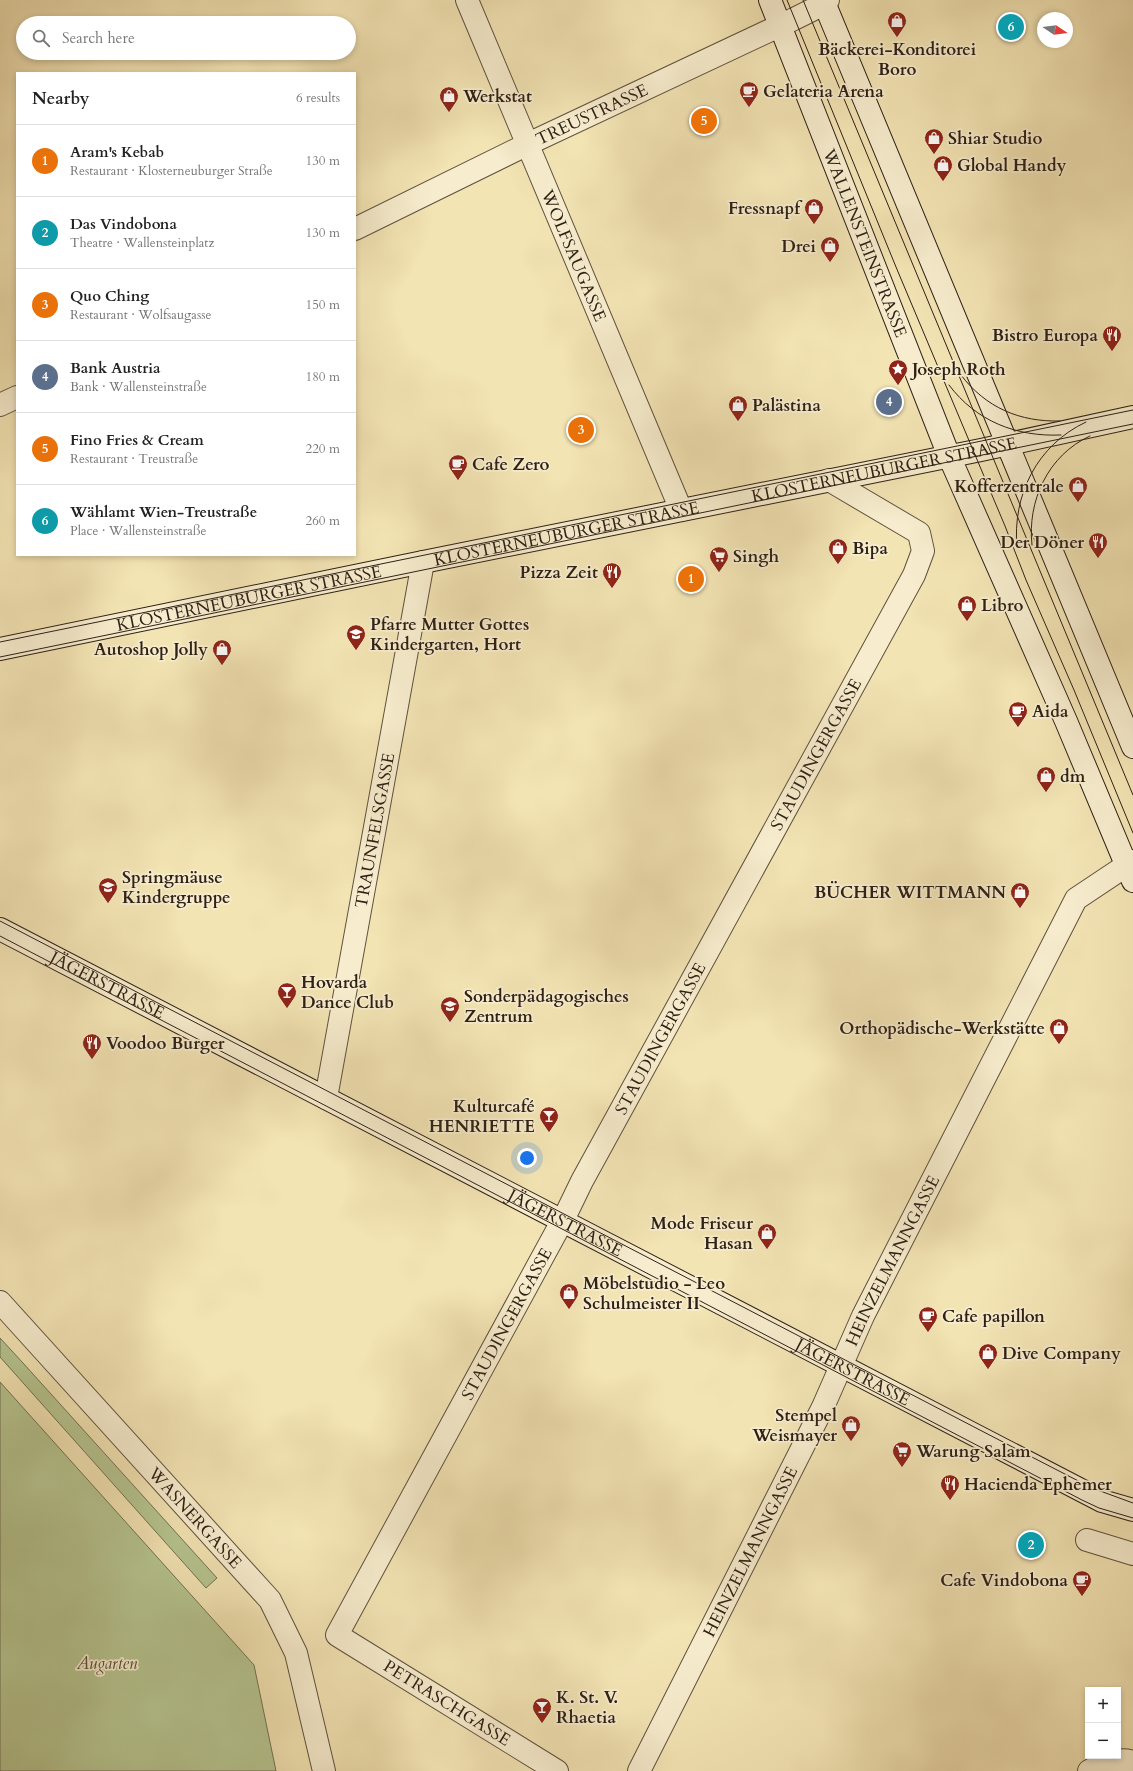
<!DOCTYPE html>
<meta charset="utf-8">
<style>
:root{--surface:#fff;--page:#f6f6f6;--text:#222;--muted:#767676;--line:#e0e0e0;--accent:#ea580c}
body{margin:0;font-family:Cardo,serif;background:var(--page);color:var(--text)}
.controls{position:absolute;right:12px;bottom:12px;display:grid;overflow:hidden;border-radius:0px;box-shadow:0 2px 6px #0003}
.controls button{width:36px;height:36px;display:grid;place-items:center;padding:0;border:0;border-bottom:1px solid var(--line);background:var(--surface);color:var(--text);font:20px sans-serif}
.compass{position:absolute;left:1037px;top:12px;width:36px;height:36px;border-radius:50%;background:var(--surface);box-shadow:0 2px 6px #0003;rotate:103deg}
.you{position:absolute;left:527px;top:1158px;width:14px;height:14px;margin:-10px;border:3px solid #fff;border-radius:50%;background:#1a73e8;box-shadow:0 0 0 6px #1a73e833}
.badge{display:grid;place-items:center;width:26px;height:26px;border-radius:50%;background:var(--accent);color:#fff;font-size:13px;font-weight:700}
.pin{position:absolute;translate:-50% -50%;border:2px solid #fff;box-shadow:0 1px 4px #0006}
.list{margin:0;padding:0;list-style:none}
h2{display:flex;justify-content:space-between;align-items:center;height:52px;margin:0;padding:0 16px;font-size:17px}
h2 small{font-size:13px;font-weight:400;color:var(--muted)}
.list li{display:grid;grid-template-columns:26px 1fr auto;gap:12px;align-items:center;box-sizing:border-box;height:72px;padding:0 16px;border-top:1px solid var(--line)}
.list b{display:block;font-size:15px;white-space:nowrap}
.list p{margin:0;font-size:13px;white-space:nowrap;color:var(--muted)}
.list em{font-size:13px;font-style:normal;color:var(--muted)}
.icon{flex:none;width:22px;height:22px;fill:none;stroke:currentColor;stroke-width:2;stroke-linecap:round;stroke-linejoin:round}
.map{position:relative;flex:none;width:1133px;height:1771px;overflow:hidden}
.search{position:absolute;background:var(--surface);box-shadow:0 2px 6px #0003;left:16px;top:16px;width:340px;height:44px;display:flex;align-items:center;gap:10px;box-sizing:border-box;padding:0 14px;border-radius:22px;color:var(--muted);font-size:15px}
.panel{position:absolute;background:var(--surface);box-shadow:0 2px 6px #0003;left:16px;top:72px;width:340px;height:484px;border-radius:0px}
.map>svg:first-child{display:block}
.green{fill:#b6c590;stroke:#727253}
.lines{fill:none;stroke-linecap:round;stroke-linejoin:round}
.street-casing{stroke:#5f513e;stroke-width:24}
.secondary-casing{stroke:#2e2016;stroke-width:24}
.street{stroke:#f7edce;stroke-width:22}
.secondary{stroke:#f7edce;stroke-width:22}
.tram{stroke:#2e2016;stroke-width:1}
.labels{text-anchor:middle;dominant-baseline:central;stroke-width:3.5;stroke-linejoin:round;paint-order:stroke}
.poi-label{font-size:17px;font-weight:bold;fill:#2e2016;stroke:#f7edce;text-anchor:start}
.street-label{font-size:17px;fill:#2e2016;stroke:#f7edce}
.park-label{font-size:17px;font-style:italic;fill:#57523b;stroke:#f7edce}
</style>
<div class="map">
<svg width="1133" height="1771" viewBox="0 0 1133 1771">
<rect width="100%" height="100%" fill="#f3e4b4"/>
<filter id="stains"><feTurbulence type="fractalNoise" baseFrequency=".005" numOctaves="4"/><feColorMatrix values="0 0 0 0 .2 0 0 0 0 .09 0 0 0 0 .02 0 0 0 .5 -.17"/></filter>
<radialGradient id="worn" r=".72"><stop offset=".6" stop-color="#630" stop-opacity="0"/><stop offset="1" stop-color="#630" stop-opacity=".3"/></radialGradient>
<!-- green -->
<path class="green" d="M0 1338 23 1363 217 1578 206 1588 0 1357Z
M0 1382 254 1665 276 1771H0Z"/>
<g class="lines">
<defs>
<g id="street">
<path id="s1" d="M467 0 681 510"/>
<path id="s2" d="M355 229 528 144 794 19 824 4 828 0"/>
<path d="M0 405 17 397"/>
<path id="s3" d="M326 1098 423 562"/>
<path id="s4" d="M0 1302 270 1600 296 1653 324 1771"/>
<path d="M1087 1540 1133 1554"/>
<path id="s5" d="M557 1771 337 1635 566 1214 582 1181 914 575 923 551 919 533 829 480"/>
<path id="s6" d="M639 1771 823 1407 863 1316 1076 899 1133 861"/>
<path d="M1089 1771C1100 1764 1121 1757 1133 1762"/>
</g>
<g id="secondary">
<path id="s7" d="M770 0 949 456 1066 721 1133 881"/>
<path d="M823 0 1133 747"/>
<path id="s8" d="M0 649 423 562 981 450 1133 417"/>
<path id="s9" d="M0 929 1102 1501 1133 1510"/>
</g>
</defs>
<!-- street casing -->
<use href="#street" class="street-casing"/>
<!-- secondary casing -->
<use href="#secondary" class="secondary-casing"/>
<!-- street -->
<use href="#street" class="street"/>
<!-- secondary -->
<use href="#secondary" class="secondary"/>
<!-- tram -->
<path class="tram" d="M787 0 896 267 1005 526 1026 580 1074 690 1133 833
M803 0 1133 795
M961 375C986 408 1020 422 1060 421
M949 385C976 421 1016 437 1061 435
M1032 545C1027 501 1048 455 1090 436
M1017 548C1012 495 1037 445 1086 422
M0 642 1133 410
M0 657 1133 424
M0 921 1028 1455 1092 1488 1133 1503
M0 936 1082 1500 1099 1508 1133 1518"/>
</g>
<!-- icons -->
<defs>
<symbol id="shop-pin" viewBox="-11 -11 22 30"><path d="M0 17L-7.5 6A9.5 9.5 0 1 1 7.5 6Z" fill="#8f2418" stroke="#f7edce"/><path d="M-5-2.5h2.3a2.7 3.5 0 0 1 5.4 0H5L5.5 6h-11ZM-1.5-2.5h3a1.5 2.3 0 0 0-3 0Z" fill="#fff"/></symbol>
<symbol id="cafe-pin" viewBox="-11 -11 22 30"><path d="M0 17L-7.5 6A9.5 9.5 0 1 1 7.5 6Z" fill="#8f2418" stroke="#f7edce"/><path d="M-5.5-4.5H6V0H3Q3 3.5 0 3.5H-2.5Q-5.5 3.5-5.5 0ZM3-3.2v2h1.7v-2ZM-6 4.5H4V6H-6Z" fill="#fff"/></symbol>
<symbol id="restaurant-pin" viewBox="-11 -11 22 30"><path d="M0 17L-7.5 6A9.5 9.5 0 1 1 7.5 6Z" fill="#8f2418" stroke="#f7edce"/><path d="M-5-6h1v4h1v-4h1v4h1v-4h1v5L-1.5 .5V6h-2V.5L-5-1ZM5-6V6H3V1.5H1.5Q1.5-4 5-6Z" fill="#fff"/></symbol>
<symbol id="sight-pin" viewBox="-11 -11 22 30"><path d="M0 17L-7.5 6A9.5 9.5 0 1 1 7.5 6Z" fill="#8f2418" stroke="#f7edce"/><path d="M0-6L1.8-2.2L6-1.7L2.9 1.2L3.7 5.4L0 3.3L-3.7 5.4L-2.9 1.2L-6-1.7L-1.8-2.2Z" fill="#fff"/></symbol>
<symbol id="supermarket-pin" viewBox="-11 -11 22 30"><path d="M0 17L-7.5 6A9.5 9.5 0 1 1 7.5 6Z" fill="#8f2418" stroke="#f7edce"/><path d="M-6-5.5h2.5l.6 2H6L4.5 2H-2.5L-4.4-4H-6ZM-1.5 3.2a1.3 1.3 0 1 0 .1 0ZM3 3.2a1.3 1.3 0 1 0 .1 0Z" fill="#fff"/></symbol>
<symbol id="school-pin" viewBox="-11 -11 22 30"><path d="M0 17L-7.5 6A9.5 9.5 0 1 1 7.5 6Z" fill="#8f2418" stroke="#f7edce"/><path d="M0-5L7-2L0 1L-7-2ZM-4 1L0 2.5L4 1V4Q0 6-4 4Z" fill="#fff"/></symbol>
<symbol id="bar-pin" viewBox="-11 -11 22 30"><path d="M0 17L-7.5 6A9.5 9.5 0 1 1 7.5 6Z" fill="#8f2418" stroke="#f7edce"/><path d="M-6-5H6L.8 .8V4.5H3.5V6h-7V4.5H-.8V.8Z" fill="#fff"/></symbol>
</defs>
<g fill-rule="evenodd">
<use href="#shop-pin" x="886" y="10" width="22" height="30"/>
<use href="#cafe-pin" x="738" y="80" width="22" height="30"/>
<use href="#shop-pin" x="438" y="85" width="22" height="30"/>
<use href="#shop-pin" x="923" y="127" width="22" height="30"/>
<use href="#shop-pin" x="932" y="154" width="22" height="30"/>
<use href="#shop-pin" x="803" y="197" width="22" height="30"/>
<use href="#shop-pin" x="819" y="235" width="22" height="30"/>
<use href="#restaurant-pin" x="1101" y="324" width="22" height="30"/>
<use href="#sight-pin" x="887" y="358" width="22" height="30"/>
<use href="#shop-pin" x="727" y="394" width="22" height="30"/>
<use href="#cafe-pin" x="447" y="453" width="22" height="30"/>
<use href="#shop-pin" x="1067" y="475" width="22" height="30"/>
<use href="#restaurant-pin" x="1087" y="531" width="22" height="30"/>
<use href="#shop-pin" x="827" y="537" width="22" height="30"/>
<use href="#supermarket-pin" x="708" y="545" width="22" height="30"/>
<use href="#restaurant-pin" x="601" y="561" width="22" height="30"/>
<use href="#shop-pin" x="956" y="594" width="22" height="30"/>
<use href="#school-pin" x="345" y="623" width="22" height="30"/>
<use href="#shop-pin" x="211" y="638" width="22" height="30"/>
<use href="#cafe-pin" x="1007" y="700" width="22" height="30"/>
<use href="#shop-pin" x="1035" y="765" width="22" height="30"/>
<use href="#school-pin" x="97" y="876" width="22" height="30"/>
<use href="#shop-pin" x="1009" y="881" width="22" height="30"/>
<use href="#bar-pin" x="276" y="981" width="22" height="30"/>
<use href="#school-pin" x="439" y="995" width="22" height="30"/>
<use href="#shop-pin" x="1048" y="1017" width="22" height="30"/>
<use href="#restaurant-pin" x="81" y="1032" width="22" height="30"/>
<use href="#bar-pin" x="538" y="1105" width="22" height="30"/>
<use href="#shop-pin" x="756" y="1222" width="22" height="30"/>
<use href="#shop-pin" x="558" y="1282" width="22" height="30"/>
<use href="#cafe-pin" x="917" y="1305" width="22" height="30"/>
<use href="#shop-pin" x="977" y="1342" width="22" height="30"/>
<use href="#shop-pin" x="840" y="1414" width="22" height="30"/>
<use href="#supermarket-pin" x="891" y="1440" width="22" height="30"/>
<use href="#restaurant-pin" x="939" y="1473" width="22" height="30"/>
<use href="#cafe-pin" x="1071" y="1569" width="22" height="30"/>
<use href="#bar-pin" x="531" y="1696" width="22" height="30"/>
</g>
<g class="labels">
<!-- poi labels -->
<g class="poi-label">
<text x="897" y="49" text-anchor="middle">Bäckerei-Konditorei<tspan x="897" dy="20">Boro</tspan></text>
<text x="763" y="91">Gelateria Arena</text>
<text x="463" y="96">Werkstat</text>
<text x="948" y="138">Shiar Studio</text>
<text x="957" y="165">Global Handy</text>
<text x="800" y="208" text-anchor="end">Fressnapf</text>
<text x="816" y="246" text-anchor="end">Drei</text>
<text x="1098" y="335" text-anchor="end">Bistro Europa</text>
<text x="912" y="369">Joseph Roth</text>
<text x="752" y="405">Palästina</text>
<text x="472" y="464">Cafe Zero</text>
<text x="1064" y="486" text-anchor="end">Kofferzentrale</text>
<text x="1084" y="542" text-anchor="end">Der Döner</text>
<text x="852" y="548">Bipa</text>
<text x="733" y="556">Singh</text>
<text x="598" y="572" text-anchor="end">Pizza Zeit</text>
<text x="981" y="605">Libro</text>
<text x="370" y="624">Pfarre Mutter Gottes<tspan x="370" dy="20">Kindergarten, Hort</tspan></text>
<text x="208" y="649" text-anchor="end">Autoshop Jolly</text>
<text x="1032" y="711">Aida</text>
<text x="1060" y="776">dm</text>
<text x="122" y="877">Springmäuse<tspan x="122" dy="20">Kindergruppe</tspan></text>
<text x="1006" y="892" text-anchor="end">BÜCHER WITTMANN</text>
<text x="301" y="982">Hovarda<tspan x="301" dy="20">Dance Club</tspan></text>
<text x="464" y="996">Sonderpädagogisches<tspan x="464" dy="20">Zentrum</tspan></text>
<text x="1045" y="1028" text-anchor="end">Orthopädische-Werkstätte</text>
<text x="106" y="1043">Voodoo Burger</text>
<text x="535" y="1106" text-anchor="end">Kulturcafé<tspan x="535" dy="20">HENRIETTE</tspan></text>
<text x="753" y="1223" text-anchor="end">Mode Friseur<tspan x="753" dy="20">Hasan</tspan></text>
<text x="583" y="1283">Möbelstudio - Leo<tspan x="583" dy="20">Schulmeister II</tspan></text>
<text x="942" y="1316">Cafe papillon</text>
<text x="1002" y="1353">Dive Company</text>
<text x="837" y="1415" text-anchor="end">Stempel<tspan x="837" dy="20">Weismayer</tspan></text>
<text x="916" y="1451">Warung Salam</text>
<text x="964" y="1484">Hacienda Ephemer</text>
<text x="1068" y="1580" text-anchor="end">Cafe Vindobona</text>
<text x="556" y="1697">K. St. V.<tspan x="556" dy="20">Rhaetia</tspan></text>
</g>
<!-- street labels -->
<g class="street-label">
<text stroke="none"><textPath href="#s2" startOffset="263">TREUSTRASSE</textPath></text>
<text stroke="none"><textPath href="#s7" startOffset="261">WALLENSTEINSTRASSE</textPath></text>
<text stroke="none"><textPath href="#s1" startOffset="277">WOLFSAUGASSE</textPath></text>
<text stroke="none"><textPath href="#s8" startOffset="902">KLOSTERNEUBURGER STRASSE</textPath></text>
<text stroke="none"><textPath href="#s8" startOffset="578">KLOSTERNEUBURGER STRASSE</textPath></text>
<text stroke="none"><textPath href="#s8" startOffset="254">KLOSTERNEUBURGER STRASSE</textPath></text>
<text stroke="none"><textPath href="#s5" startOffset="1261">STAUDINGERGASSE</textPath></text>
<text stroke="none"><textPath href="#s3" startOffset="272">TRAUNFELSGASSE</textPath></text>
<text stroke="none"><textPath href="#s9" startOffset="121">JÄGERSTRASSE</textPath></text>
<text stroke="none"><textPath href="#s5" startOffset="937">STAUDINGERGASSE</textPath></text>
<text stroke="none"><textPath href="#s9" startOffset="637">JÄGERSTRASSE</textPath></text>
<text stroke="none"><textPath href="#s6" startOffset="570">HEINZELMANNGASSE</textPath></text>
<text stroke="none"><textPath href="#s5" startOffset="613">STAUDINGERGASSE</textPath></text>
<text stroke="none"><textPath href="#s9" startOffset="961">JÄGERSTRASSE</textPath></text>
<text stroke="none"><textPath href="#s4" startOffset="291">WASNERGASSE</textPath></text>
<text stroke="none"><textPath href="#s6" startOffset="246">HEINZELMANNGASSE</textPath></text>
<text transform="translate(447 1703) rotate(32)">PETRASCHGASSE</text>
</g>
<!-- park labels -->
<g class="park-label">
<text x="107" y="1663">Augarten</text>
</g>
</g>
<rect width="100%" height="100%" filter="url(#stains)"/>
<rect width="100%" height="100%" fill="url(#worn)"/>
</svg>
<div class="controls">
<button>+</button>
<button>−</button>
</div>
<svg class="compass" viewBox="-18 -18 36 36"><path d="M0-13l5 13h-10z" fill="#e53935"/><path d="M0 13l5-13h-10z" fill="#767676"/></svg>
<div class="you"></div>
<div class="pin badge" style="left:691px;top:579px;background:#e8710a">1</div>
<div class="pin badge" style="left:1031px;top:1545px;background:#0f9aa8">2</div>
<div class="pin badge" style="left:581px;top:430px;background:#e8710a">3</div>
<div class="pin badge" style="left:889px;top:402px;background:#5c6f8a">4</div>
<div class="pin badge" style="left:704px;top:121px;background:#e8710a">5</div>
<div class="pin badge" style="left:1011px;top:27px;background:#0f9aa8">6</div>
<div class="search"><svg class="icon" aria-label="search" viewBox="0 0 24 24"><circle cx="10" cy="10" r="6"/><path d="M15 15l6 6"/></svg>Search here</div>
<section class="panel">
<h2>Nearby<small>6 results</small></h2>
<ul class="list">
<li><span class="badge" style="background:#e8710a">1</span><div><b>Aram's Kebab</b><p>Restaurant · Klosterneuburger Straße</p></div><em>130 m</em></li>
<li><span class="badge" style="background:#0f9aa8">2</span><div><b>Das Vindobona</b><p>Theatre · Wallensteinplatz</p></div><em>130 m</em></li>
<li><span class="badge" style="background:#e8710a">3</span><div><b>Quo Ching</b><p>Restaurant · Wolfsaugasse</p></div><em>150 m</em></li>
<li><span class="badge" style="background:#5c6f8a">4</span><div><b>Bank Austria</b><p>Bank · Wallensteinstraße</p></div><em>180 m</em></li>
<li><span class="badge" style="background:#e8710a">5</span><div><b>Fino Fries &amp; Cream</b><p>Restaurant · Treustraße</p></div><em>220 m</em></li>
<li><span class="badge" style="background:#0f9aa8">6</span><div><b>Wählamt Wien-Treustraße</b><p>Place · Wallensteinstraße</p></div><em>260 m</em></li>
</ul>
</section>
</div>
